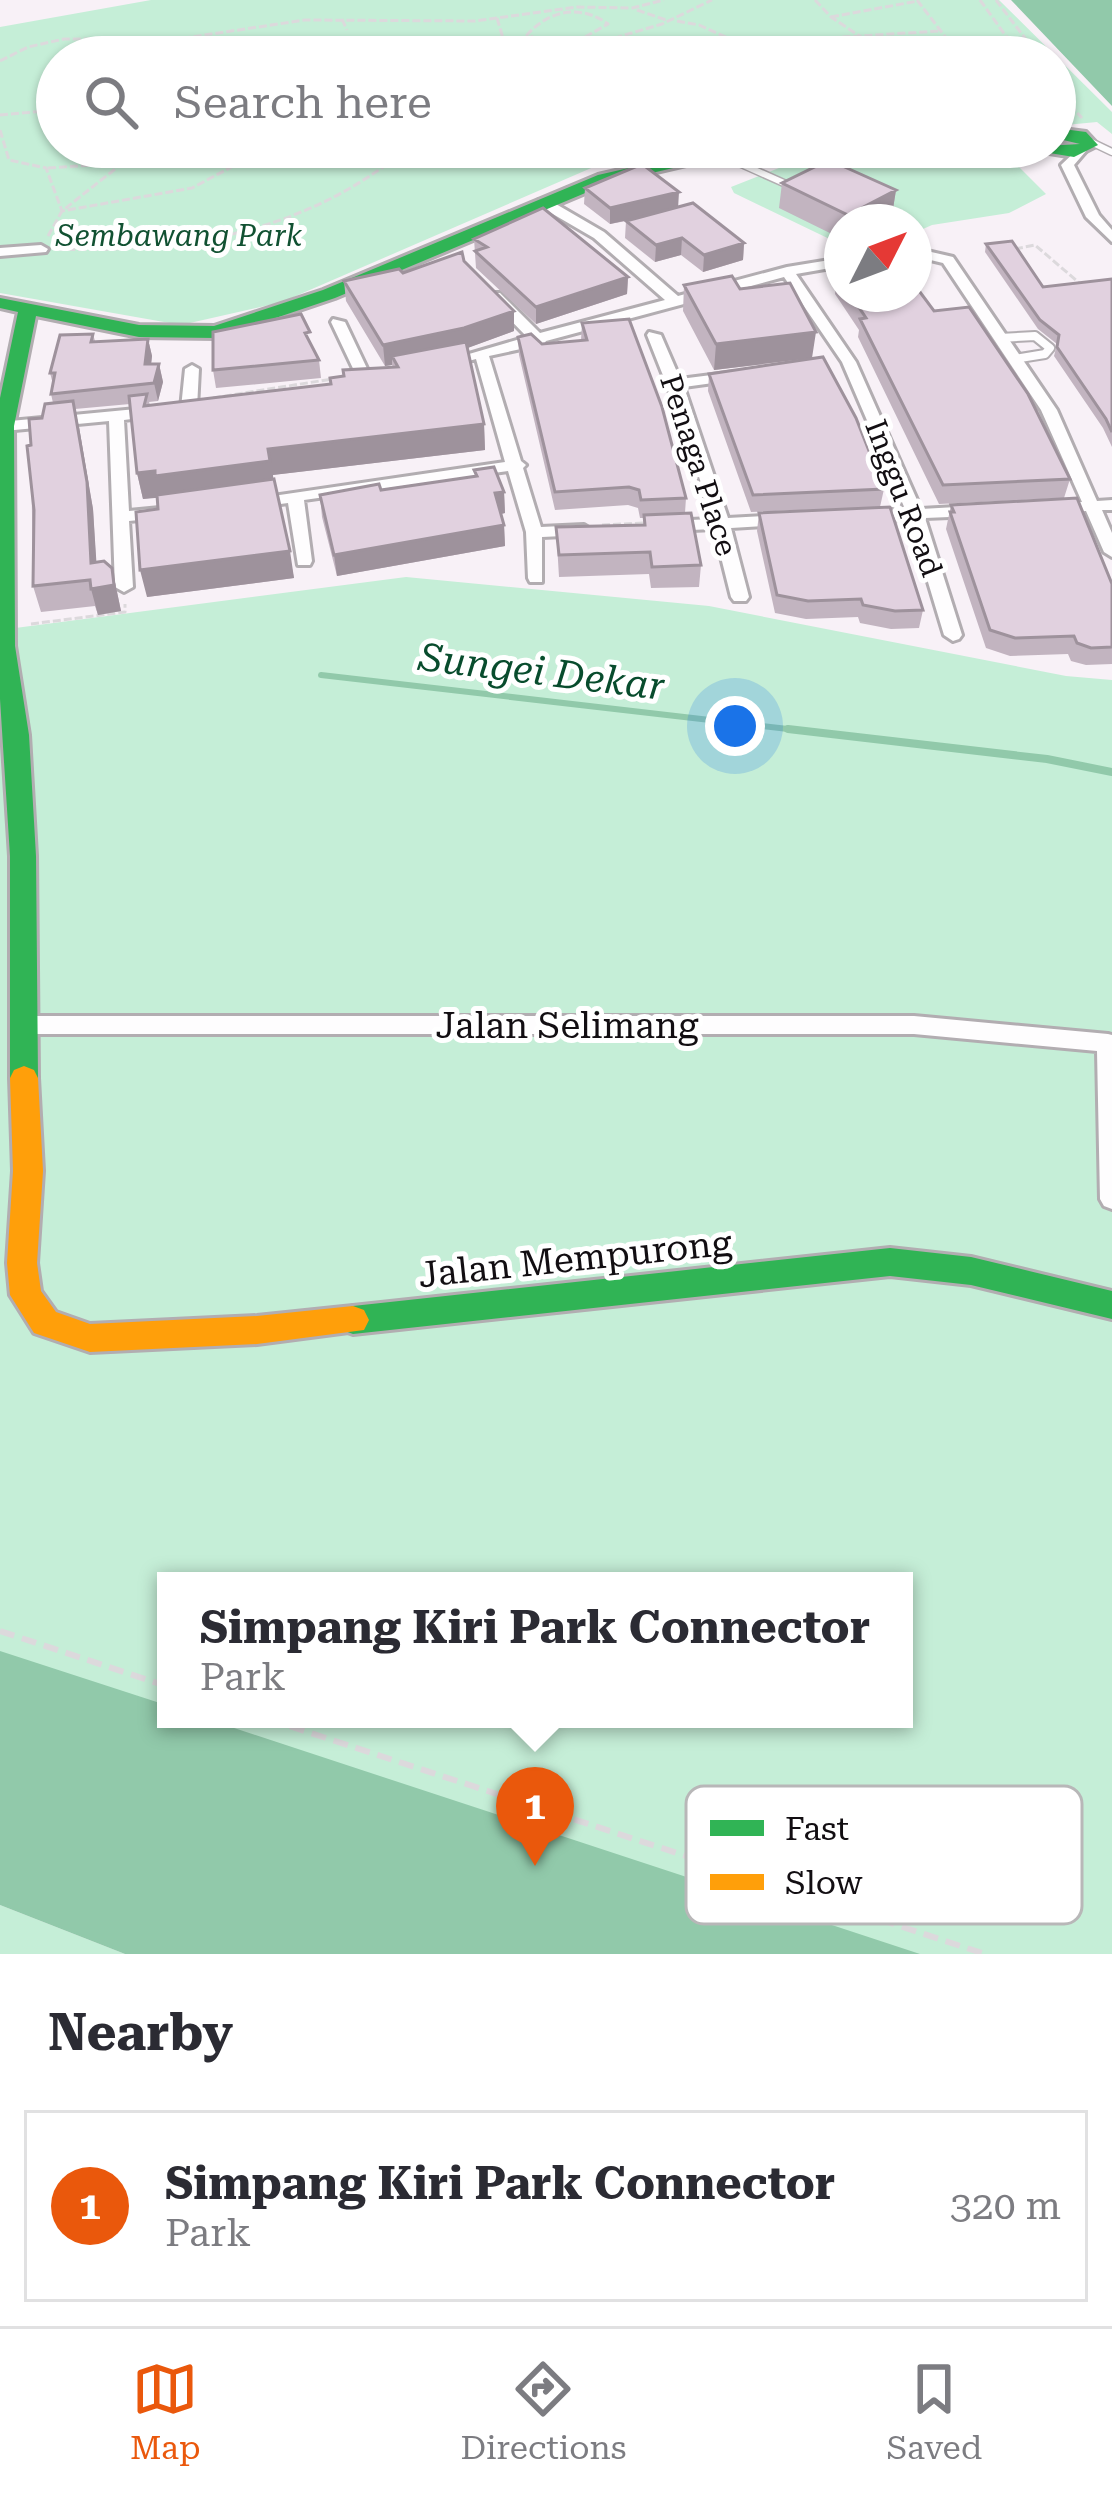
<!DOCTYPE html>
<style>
:root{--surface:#fff;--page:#f2f2f3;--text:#2b2b33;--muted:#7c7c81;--line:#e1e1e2;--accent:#ea580c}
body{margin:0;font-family:"Roboto Serif",serif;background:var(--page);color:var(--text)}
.compass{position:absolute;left:824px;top:204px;width:108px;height:108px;border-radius:50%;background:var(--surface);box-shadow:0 3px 9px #0004;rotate:48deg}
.you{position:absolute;left:735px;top:726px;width:42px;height:42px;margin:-30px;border:9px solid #fff;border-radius:50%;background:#1a73e8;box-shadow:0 0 0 18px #1a73e833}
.badge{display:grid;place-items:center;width:78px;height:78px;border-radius:50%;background:var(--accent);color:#fff;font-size:39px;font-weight:700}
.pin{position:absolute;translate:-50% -99px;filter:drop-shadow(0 3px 6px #0008)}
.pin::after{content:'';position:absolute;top:63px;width:42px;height:36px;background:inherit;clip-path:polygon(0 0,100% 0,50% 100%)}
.popup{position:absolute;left:157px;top:1572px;width:756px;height:156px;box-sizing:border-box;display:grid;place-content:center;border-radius:0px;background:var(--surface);filter:drop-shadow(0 3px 9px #0005);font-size:39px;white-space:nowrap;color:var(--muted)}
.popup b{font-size:45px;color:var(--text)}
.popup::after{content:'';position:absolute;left:50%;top:100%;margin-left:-24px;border:24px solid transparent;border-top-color:var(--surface)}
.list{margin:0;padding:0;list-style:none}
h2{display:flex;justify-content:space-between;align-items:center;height:156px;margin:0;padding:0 48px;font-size:51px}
h2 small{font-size:39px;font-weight:400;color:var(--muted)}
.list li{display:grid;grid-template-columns:78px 1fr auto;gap:36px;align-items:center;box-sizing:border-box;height:192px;margin:0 24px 24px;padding:0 24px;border:3px solid var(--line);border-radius:0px}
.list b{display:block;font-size:45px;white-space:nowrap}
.list p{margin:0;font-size:39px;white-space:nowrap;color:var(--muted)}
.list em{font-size:39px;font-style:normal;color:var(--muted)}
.icon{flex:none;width:66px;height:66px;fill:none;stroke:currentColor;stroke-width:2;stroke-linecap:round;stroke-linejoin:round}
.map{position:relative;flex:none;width:1112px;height:1954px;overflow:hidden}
.search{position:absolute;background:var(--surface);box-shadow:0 3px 9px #0004;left:36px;right:36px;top:36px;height:132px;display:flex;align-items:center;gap:30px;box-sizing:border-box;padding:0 42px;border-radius:66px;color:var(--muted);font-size:45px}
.sheet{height:372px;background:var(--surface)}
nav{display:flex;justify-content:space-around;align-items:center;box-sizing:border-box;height:168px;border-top:3px solid var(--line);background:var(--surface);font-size:33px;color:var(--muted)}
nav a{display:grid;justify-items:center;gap:6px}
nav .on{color:var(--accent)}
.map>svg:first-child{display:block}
.green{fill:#c5eed7;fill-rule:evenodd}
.water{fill:#91c9aa}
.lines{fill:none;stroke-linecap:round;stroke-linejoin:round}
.stream-far1{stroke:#91c9aa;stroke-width:6}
.stream{stroke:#91c9aa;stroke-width:8}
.lane-far1-casing{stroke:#b2adb1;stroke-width:9}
.lane-casing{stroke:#b2adb1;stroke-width:12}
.street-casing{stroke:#b2adb1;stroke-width:6}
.fast-casing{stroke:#b2adb1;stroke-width:6}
.slow-casing{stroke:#b2adb1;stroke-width:6}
.path-far1{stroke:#dcd9dc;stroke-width:3;stroke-dasharray:8 3;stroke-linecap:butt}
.path{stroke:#dcd9dc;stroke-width:6;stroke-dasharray:15 8;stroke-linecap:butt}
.lane-far1{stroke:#fefdfe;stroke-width:6}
.lane{stroke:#fefdfe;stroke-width:8}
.street{fill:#fefdfe;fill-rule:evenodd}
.fast{fill:#30b455;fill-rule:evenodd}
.slow{fill:#ff9f0a;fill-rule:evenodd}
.wall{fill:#c2b4c0}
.shaded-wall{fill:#9e929c}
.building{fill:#e1d1df;stroke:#9e929c;stroke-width:3}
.labels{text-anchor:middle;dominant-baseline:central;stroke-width:10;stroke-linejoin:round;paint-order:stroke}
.far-park-label{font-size:30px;font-style:italic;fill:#115132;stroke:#fff}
.far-street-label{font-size:30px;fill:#120e12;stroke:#fff}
.street-label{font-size:36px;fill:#120e12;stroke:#fff}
.water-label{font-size:39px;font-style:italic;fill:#084c2d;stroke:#fff}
.key{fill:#fff;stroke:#b8b7b8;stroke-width:3}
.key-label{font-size:33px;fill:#120e12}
</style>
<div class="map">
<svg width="1112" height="1954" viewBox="0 0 1112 1954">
<rect width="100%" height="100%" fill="#f8f1f7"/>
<!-- green -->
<path class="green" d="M151 0H999L1112 112V134L1097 122 1055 126V57H57V147H682L619 156 282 302 181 325 0 293V27Z
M1012 160 1046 194 1009 213 932 225 914 233V222H842V245L734 193 731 187 789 164Z
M406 577 709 606 1066 676 1112 680V1954H500L0 1777V630ZM166 1581H904V1719H166Z
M0 1905 125 1954H0Z"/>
<!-- water -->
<path class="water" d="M1011 0H1112V106Z
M0 1651 166 1705V1719H207L920 1954H125L0 1905Z"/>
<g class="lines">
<!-- stream-far1 -->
<path class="stream-far1" d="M321 675 814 732"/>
<!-- stream -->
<path class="stream" d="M788 729 1047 759 1112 772"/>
<defs>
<path id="lane-far1" d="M1089 141 1112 152
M730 159 795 188"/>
<path id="lane" d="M1000 338 1035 336 1050 348 1045 354 1014 359"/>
<path id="street" d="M1080 147 1086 151 1074 165 1099 215 1112 230V242L1086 217 1061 165Z
M539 200H549L604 232 678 296 787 267 842 258V266L796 274 856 362 921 509 974 506 982 511 974 516 925 518 962 635 959 639 953 641 944 635 909 519 867 521 859 516 867 511 905 509 842 362 784 277 546 341 544 344 489 356 521 461 526 465 523 468 541 527 584 525 592 530 584 535 542 537V582H530L528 578 526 532 508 471 304 500 312 561 310 565H298L288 503 251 508 245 506V500L505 462 476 359 442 368 435 364 527 337 490 299V293H500L540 333 665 300 594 238 539 206Z
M41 245 48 249 46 252 0 256V248Z
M914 248 953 257 1057 410 1097 501 1112 500V510H1102L1112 533V557L1104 552 1086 511 1053 513 1045 508 1053 503 1082 502 1041 410 943 263 914 256Z
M333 319 345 322 372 379 370 382 358 379 331 322Z
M649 332 661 335 680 379 735 372 742 376 735 380 684 387 728 518 782 515 790 520 782 525 731 528 749 597 746 601H734L731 597 714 529 669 531 661 526 669 521 712 519 685 431 647 335Z
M192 365 199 369 197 408 189 413 181 408 185 369Z
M157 407 165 412 162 415 124 420 129 511 160 508 168 513 160 518 129 521 133 587 124 592 115 587 109 421 4 431 0 430V422Z
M21 1016H914L1108 1034 1112 1035V1209L1104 1206 1100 1199 1097 1051 914 1034H21L13 1031 10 1025 13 1019Z"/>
<path id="fast" d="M1055 128 1086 132 1098 145 1074 157 1031 150 1029 147 1080 144 1055 138Z
M892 147H1023L1015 152 686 165 609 183 335 298 216 338 139 337 36 316 14 426 15 646 29 735 36 856 38 1078 34 1086 24 1090 14 1086 10 1078V856L0 699V398L18 312 0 308V298L139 325 214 326 323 290 598 175 686 155Z
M890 1248 971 1257 1112 1291V1319L971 1285 890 1276 353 1334 342 1330 337 1320 342 1310 353 1306Z"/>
<path id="slow" d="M24 1066 34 1070 38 1078 43 1171 37 1263 41 1291 56 1312 90 1324 257 1316 353 1306 364 1310 369 1320 364 1330 257 1344 90 1352 34 1333 10 1295 7 1263 13 1171 10 1078 14 1070Z"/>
</defs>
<!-- lane-far1 casing -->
<use href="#lane-far1" class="lane-far1-casing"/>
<!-- lane casing -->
<use href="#lane" class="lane-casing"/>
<!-- street casing -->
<use href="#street" class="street-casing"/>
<!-- fast casing -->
<use href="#fast" class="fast-casing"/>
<!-- slow casing -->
<use href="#slow" class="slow-casing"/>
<!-- path-far1 -->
<path class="path-far1" d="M815 0 831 17 891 57
M917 0 947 39 973 57
M980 0 1021 57
M996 0 1034 50 1047 57
M637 10 666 20
M831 17 918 1
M497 18 505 45 516 57
M342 19 347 30
M677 21 699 25 770 57
M585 37 608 24C581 4 549 10 527 35L544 41 595 42
M557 55 939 31
M404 57 505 45
M533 57 560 45
M551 57 662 24 712 0
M0 61 28 47 64 39H178L305 20 475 21 577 7 632 8 664 0
M1055 83 1071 99 1061 114
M1070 105 1082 118
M0 115 57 110
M0 130 9 160 46 168 62 211 192 188 269 147
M48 168 120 163
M48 236 62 211 143 147
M56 249C186 253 307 232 409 147
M1015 249 1035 245 1084 287
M213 398 332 379
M602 525 644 523
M31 624 125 612V604"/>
<!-- path -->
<path class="path" d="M0 1631 166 1686
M268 1719 985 1954"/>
<!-- lane-far1 -->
<use href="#lane-far1" class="lane-far1"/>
<!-- lane -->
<use href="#lane" class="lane"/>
<!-- street -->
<use href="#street" class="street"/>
<!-- fast -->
<use href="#fast" class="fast"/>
<!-- slow -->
<use href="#slow" class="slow"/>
</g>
<!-- wall -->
<path class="wall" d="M782 183 896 190 892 215 879 222H842V239L779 208Z
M585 188 678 207 744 243 743 260 703 272 681 255 655 262 625 238 626 221 610 224 584 204Z
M474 239 628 277 627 294 536 324 476 268Z
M986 244 1043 287 1112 279V447L1103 428 1054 356 1057 344 1038 329 985 252Z
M464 261 514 311V331L467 348 484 424 485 450 272 475 294 578 147 597 158 509 157 497 143 499 137 473 130 404 75 409 93 509 96 562 112 568 121 611 98 615 95 606 41 612 33 586 31 445 42 418 53 403 51 394 53 384 50 373 93 334 95 341 148 339 152 356 151 364H159L163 382 158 401 149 402 150 405 331 384 393 367 392 365 385 366 346 301 344 281 403 273Z
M837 275H842V294H914L934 311 1070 479 1064 498 939 504 858 337 859 330 835 294Z
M684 285 740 289 812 358 714 370 683 311Z
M582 323 686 498 685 513 701 565 699 587 651 588 649 574 559 577 556 527 643 525 644 518H640L638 508 628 505 555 510 519 355 518 337 542 344 581 340Z
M312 347 319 360 321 378 216 388 213 370Z
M709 374 884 489 880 507 751 512 708 391Z
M474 470 504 492 505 513 501 514 504 525 505 546 337 576 322 517 320 495 381 490 475 477Z
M951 505 1112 584V664L1086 665 1071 661 1068 654 1010 656 986 648 946 529Z
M759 513 923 610 919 628 891 629 860 623 858 617 806 619 775 613 757 531Z"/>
<!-- shaded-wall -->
<path class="shaded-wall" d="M896 190 892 215 879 222H847L848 215Z
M679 192 678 209 610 224V208Z
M682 238 681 255 655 262 656 245Z
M744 243 743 260 703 272 704 255Z
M628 277 627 294 536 324V307Z
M514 311V331L465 349 392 356V365L385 366 383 345Z
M816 332 812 358 714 370 716 344Z
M148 339 152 356 149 382 145 364Z
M159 364 163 382 158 401 154 383Z
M73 401 79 427 93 509 98 587 112 568 121 611 98 615 91 589Z
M484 424 485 450 273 475 274 488 143 499 137 473 268 449Z
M504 492 505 513 496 515 495 493Z
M504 525 505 546 337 576 334 555Z
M290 551 294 578 147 597 140 570Z"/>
<!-- building -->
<path class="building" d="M829 160 896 190 848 215 782 183Z
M642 164 679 192 610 208 585 188Z
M693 203 744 243 704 255 682 238 656 245 626 221Z
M543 208 628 277 536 307 475 251 487 247 474 239Z
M1012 241 1043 287 1112 279V432L1106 419 1057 347 1059 335 1040 320 986 244Z
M462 252 464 261 514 311 464 328 383 345 344 281 399 269 403 273Z
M732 276 740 289 790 283 816 332 716 344 684 285Z
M914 284 934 311 969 307 1028 394 1070 479 943 485 860 319 866 318 850 294H914Z
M301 314 310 332 305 333 319 360 213 370V332Z
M629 319 662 407 686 498 641 500 639 490 629 487 555 492 518 337 531 334 542 344 587 340 582 323Z
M93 334 91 342 148 339 145 364H159L154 383 51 394 55 373H50L60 335Z
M466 342 484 424 268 449 270 461 155 476V471L137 473 129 396 147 394 144 406 331 384 330 378 344 376 343 370 398 367 392 356Z
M823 357 856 418 884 489 753 495 709 374Z
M73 401 87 482 91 563 104 561 112 568 114 585 91 589 90 580 33 586 34 510 27 446 31 445 29 419 42 418 45 404Z
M494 467 504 492 495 493 504 525 334 555 320 495 379 484 381 490 477 476 474 470Z
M274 479 290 551 140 570 136 512 158 509 157 495Z
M1077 498 1112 584V647L1091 648 1077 643 1074 636 1015 638 990 630 950 512H954L951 505Z
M890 507 923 610 895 611 863 605 861 599 808 601 777 595 759 513Z
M691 513 701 565 652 567 650 552 559 555 556 527 645 525 644 515Z"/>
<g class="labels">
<!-- far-park labels -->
<g class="far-park-label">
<text x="179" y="235">Sembawang Park</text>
</g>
<!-- far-street labels -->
<g class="far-street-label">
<text transform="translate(699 465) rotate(72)">Penaga Place</text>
<text transform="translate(904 498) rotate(69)">Inggu Road</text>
</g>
<!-- street labels -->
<g class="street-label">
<text x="567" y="1026">Jalan Selimang</text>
<text transform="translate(575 1259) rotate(-6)">Jalan Mempurong</text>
</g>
<!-- water labels -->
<g class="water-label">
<text transform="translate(542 672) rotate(7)">Sungei Dekar</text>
</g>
</g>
<!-- legend -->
<rect x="686" y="1786" width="396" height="138" rx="18" class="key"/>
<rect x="710" y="1820" width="54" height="16" fill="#30b455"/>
<rect x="710" y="1874" width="54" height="16" fill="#ff9f0a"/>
<g class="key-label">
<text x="785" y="1840">Fast</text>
<text x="785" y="1894">Slow</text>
</g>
</svg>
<svg class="compass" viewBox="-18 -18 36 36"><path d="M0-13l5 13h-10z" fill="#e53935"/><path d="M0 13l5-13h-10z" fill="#7c7c81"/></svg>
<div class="you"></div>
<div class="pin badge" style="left:535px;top:1866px">1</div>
<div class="popup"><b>Simpang Kiri Park Connector</b>Park</div>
<div class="search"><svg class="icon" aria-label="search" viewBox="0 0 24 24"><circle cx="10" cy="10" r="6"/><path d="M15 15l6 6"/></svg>Search here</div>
</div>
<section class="sheet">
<h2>Nearby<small></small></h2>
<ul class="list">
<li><span class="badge">1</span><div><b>Simpang Kiri Park Connector</b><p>Park</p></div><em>320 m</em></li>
</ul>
</section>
<nav>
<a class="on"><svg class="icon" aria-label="map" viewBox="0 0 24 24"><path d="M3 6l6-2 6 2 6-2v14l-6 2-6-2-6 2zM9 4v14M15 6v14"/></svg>Map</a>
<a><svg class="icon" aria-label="directions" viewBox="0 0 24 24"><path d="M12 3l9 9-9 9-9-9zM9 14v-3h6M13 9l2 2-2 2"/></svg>Directions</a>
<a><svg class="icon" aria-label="saved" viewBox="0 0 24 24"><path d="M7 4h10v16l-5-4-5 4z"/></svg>Saved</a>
</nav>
